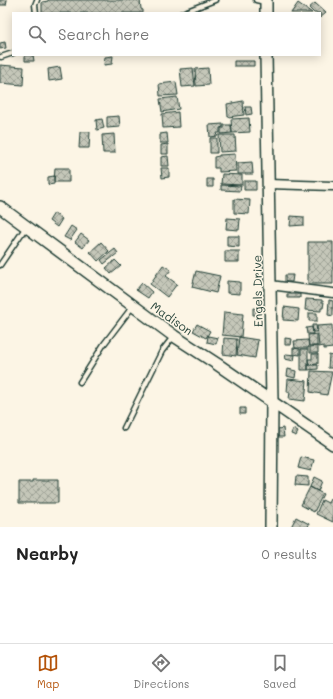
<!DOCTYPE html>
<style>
:root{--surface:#fff;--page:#f2f2f2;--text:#222;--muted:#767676;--line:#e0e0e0;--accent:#b45309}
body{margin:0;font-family:Mali,sans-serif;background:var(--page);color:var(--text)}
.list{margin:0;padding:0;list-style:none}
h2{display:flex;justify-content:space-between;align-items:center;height:52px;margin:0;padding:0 16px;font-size:17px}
h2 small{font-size:13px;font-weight:400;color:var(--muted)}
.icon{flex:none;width:22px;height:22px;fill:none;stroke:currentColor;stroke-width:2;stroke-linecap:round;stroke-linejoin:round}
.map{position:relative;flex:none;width:333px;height:527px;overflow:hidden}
.search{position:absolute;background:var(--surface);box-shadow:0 2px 10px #0003;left:12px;right:12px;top:12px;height:44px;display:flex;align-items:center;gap:10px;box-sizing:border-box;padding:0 14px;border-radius:0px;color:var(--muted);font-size:15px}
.sheet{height:116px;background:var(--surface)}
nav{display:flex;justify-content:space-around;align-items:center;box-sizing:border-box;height:56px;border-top:1px solid var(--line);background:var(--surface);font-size:11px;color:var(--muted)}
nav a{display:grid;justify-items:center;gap:2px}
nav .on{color:var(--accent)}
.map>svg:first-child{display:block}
.building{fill:url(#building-cross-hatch);stroke:#1f3d34}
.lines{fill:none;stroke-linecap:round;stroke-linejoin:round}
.lane-casing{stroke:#1f3d34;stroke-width:7}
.street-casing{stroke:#1f3d34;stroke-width:11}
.secondary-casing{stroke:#1f3d34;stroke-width:14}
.lane{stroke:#fcf5e5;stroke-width:4}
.street{stroke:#fcf5e5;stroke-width:8}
.secondary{stroke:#fcf5e5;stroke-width:11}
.labels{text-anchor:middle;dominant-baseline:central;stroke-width:3;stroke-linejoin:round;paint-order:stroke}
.street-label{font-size:12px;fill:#1f3d34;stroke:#fcf5e5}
</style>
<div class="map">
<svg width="333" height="527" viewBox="0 0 333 527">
<defs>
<pattern id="building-cross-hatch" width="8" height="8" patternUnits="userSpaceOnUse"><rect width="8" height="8" fill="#c5c7b9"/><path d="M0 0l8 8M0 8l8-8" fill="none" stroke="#9fa397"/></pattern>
</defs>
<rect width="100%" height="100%" fill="#fcf5e5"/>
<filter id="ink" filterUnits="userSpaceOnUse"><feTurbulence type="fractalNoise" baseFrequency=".025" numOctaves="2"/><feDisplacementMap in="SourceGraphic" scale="8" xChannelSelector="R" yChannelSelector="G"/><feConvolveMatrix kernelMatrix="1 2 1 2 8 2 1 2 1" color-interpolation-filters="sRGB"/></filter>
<g filter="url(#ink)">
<!-- building -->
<path class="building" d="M0 0H7L6 5H0Z
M48 0H140L141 9 143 10V13H42V2L48 1Z
M298 3 312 13H291Z
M315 3 326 13 320 18V13H314L309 8Z
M5 42 6 48 0 49V43Z
M25 55H33L34 61H25Z
M113 56 112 64 104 65 105 57Z
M234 61H254V66H234Z
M0 65 24 67 23 85 0 83Z
M60 67 62 79 49 81 48 69Z
M193 68 195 86 182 87 180 69Z
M208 68 209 85 196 86 195 69Z
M176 82 178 95 160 96 159 84Z
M177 97 179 109 162 112 160 99Z
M243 101 244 115 228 117 227 104Z
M245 107H251L252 114 246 115Z
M178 112 179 127 163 128 162 114Z
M119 116 120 127 107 128V117Z
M249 118 250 132 232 133 231 119Z
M102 119 104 128 97 130 96 120Z
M223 124V127L220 128V133H217L218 136 210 137 209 125Z
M224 125H231L232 133 221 134V128H224Z
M80 132H90L89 148H79Z
M167 133 168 143H160V134Z
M114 134 115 153H103L102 135Z
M219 135H235L236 151 220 152Z
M210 138H217V153H210Z
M168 144V154H161V145Z
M235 154 236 171 219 172V168H214V157L219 156V155Z
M168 156 169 166H161V157Z
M252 162 253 174H238V163Z
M55 168H69V182H54Z
M161 168H169V177L162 178Z
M222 174 242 175V185L221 184Z
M54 176V184L48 185V177Z
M207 179H213V187H207Z
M244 181H256V190H244Z
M221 185 241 186 240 191 221 190Z
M234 199 250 200 249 214 234 213Z
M54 213 62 219 57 227 49 221Z
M291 216 304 217V225L290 226Z
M227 218 240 219 239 230 226 229Z
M71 226 77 230 70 240 64 237Z
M81 234 89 240 83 248 75 242Z
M227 236H239V247L227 246Z
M101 242 109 251 98 261 90 252Z
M308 242H333V284H308Z
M115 249 118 253 104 264 101 260Z
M225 251H239V262H225Z
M115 260 121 266 111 274 106 268Z
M163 265 171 270 166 276 177 284 167 297 150 284Z
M196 271 220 276 216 293 192 287Z
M285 275H293L292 282H285Z
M227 281 240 282V294L227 293Z
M142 283 152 292 148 298 136 290Z
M287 294H300V298H287Z
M306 299 322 300V302H324L323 308H321V311L305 310Z
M329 300 333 301V316L328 315Z
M284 307 299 309 298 321 283 320Z
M253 308 260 309V315H253Z
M224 312 243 314 241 337 222 335Z
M309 313H317V321H309Z
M197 324 210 331 206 338 193 331Z
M312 325H316L317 332H313Z
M332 325 333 348 324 349V346L319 347 317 326Z
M312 327 313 334H307L306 328Z
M317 334V346H309L308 335Z
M208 336 218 338 216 344 207 342Z
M239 337 258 340 255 358 237 355Z
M224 338 237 339 236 356 223 354Z
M285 338 292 339 291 345H285Z
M308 340 309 348H295L294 341Z
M318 346V353H310V347Z
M293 348 300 349V355L293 354Z
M301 349H308V370H301Z
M286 354 295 355 294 361 285 359Z
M312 354H318V364L309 365 308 359H312Z
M329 355 333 356 332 368H328Z
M308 365H318V369L308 370Z
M288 369 296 371 295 378 287 376Z
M311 371 332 372 327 395 310 392Z
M288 379 307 381 305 401 289 399 290 392H287Z
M240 408H245V414H240Z
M283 428 284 437H278V429Z
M293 429 298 432 296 436 291 434Z
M301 457 314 460 311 471 298 468Z
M296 476 308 477V486L295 485Z
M314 477 322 481 318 491 310 487Z
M33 480H58V503H19V482H33Z
M310 487 323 494 314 512 301 505Z
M330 499 333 501V522L316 514 322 500 328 503Z
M296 517 309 524 308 527H291Z"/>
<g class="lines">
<defs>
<path id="lane" d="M256 0 265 2
M36 13 35 5 37 0
M182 13 215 0
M1 57 13 53
M0 265 26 227
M80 382 104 344 133 306
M124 428 162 351 173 337"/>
<path id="street" d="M268 184 333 186
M270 285 333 293"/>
<path id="secondary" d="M266 0V13
M266 55 272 401 271 527
M0 207 174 336 217 364 333 444"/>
</defs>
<!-- lane casing -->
<use href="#lane" class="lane-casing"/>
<!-- street casing -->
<use href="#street" class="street-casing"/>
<!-- secondary casing -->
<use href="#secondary" class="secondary-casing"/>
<!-- lane -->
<use href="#lane" class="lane"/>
<!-- street -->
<use href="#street" class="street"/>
<!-- secondary -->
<use href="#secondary" class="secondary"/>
</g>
</g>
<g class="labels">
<!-- street labels -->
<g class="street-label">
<text transform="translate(257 291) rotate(-91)">Engels Drive</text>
<text transform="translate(172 318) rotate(35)">Madison</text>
</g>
</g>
</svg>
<div class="search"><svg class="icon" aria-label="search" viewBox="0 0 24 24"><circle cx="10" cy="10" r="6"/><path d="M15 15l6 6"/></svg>Search here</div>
</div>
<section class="sheet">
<h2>Nearby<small>0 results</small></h2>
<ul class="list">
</ul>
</section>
<nav>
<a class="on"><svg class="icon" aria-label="map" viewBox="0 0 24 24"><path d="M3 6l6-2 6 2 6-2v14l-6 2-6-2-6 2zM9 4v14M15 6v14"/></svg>Map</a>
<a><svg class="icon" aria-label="directions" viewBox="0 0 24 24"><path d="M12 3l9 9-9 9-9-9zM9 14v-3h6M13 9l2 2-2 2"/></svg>Directions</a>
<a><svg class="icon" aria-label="saved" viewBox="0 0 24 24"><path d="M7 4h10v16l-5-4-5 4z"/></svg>Saved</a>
</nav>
